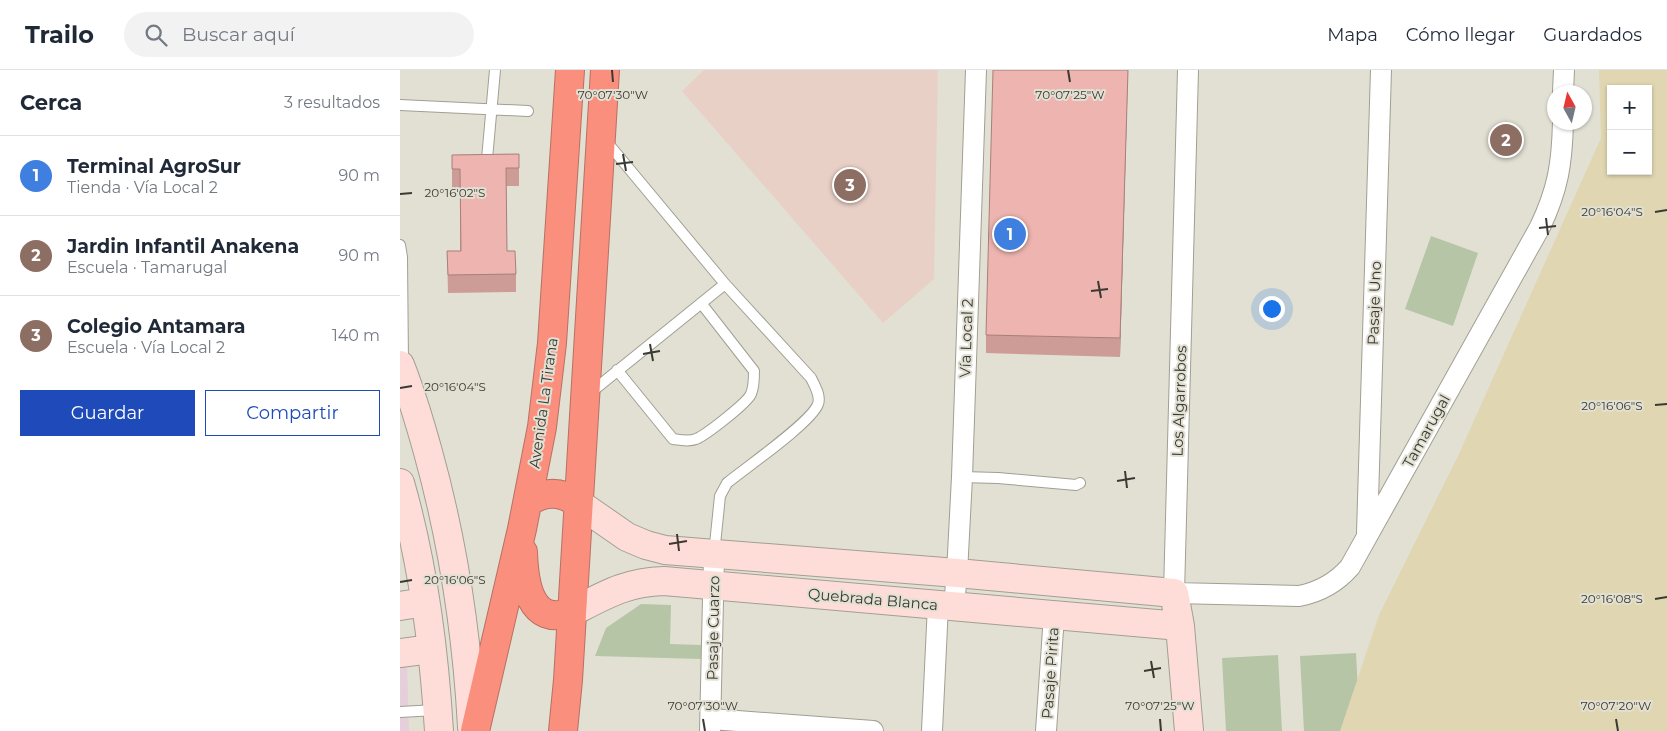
<!DOCTYPE html>
<html lang="es">
<meta charset="utf-8">
<style>
:root{--surface:#fff;--page:#f2f2f3;--text:#1f2937;--muted:#747a83;--line:#e0e1e3;--accent:#1e4bb9}
body{margin:0;font-family:Montserrat,sans-serif;background:var(--page);color:var(--text)}
.controls{position:absolute;right:15px;top:15px;display:grid;overflow:hidden;border-radius:0px;box-shadow:0 1px 4px #0004}
.controls button{width:45px;height:45px;display:grid;place-items:center;padding:0;border:0;border-bottom:1px solid var(--line);background:var(--surface);color:var(--text);font:25px sans-serif}
.compass{position:absolute;left:1147px;top:15px;width:45px;height:45px;border-radius:50%;background:var(--surface);box-shadow:0 1px 4px #0004;rotate:352deg}
.you{position:absolute;left:871px;top:238px;width:18px;height:18px;margin:-12px;border:4px solid #fff;border-radius:50%;background:#1a73e8;box-shadow:0 0 0 8px #1a73e833}
.badge{display:grid;place-items:center;width:32px;height:32px;border-radius:50%;background:var(--accent);color:#fff;font-size:16px;font-weight:700}
.pin{position:absolute;translate:-50% -50%;border:2px solid #fff;box-shadow:0 1px 5px #0006}
.list{margin:0;padding:0;list-style:none}
h2{display:flex;justify-content:space-between;align-items:center;height:65px;margin:0;padding:0 20px;font-size:21px}
h2 small{font-size:16px;font-weight:400;color:var(--muted)}
.list li{display:grid;grid-template-columns:32px 1fr auto;gap:15px;align-items:center;box-sizing:border-box;height:80px;padding:0 20px;border-top:1px solid var(--line)}
.list b{display:block;font-size:19px;white-space:nowrap}
.list p{margin:0;font-size:16px;white-space:nowrap;color:var(--muted)}
.list em{font-size:16px;font-style:normal;color:var(--muted)}
.actions{display:flex;gap:10px;padding:15px 20px}
.actions a{flex:1;padding:11px 0;border:1px solid var(--accent);border-radius:0px;text-align:center;font-size:18px;color:var(--accent)}
.actions .main{background:var(--accent);color:#fff}
.icon{flex:none;width:28px;height:28px;fill:none;stroke:currentColor;stroke-width:2;stroke-linecap:round;stroke-linejoin:round}
.map{position:relative;flex:none;width:1267px;height:661px;overflow:hidden}
header{display:flex;align-items:center;gap:30px;box-sizing:border-box;height:70px;padding:0 25px;background:var(--surface);border-bottom:1px solid var(--line)}
header strong{font-size:24px}
nav{display:flex;gap:28px;margin-inline-start:auto;font-size:18px}
.search{width:350px;height:45px;background:var(--page);display:flex;align-items:center;gap:12px;box-sizing:border-box;padding:0 18px;border-radius:28px;color:var(--muted);font-size:19px}
main{display:flex}
aside{flex:1;background:var(--surface)}
.map>svg:first-child{display:block}
.commercial{fill:#e5cfdb}
.education{fill:#e8d0c7}
.green{fill:#b5c5a6}
.sand{fill:#e0d6b1;fill-rule:evenodd}
.lines{fill:none;stroke-linecap:round;stroke-linejoin:round}
.lane-casing{stroke:#a19f93;stroke-width:12}
.street-casing{stroke:#a19f93;stroke-width:22}
.secondary-casing{stroke:#a19f93;stroke-width:30}
.highway-casing{stroke:#b77164;stroke-width:30}
.lane{stroke:#fff;stroke-width:10}
.street{stroke:#fff;stroke-width:20}
.secondary{stroke:#feddd8;stroke-width:28}
.highway{stroke:#fa8f7e;stroke-width:28}
.wall{fill:#cd9c97}
.shaded-wall{fill:#a77f7b}
.building{fill:#eeb5b0;stroke:#a77f7b}
.ticks{fill:none;stroke:#3a3a34;stroke-width:2}
.labels{text-anchor:middle;dominant-baseline:central;stroke-width:4;stroke-linejoin:round;paint-order:stroke}
.street-label{font-size:15px;fill:#3a3a34;stroke:#e2e0d3}
.ticks-label{font-size:12px;text-anchor:middle;fill:#3a3a34;stroke:#e2e0d3;stroke-width:4;stroke-linejoin:round;paint-order:stroke}
</style>
<header>
<strong>Trailo</strong>
<div class="search"><svg class="icon" aria-label="search" viewBox="0 0 24 24"><circle cx="10" cy="10" r="6"/><path d="M15 15l6 6"/></svg>Buscar aquí</div>
<nav><a>Mapa</a><a>Cómo llegar</a><a>Guardados</a></nav>
</header>
<main>
<aside>
<h2>Cerca<small>3 resultados</small></h2>
<ul class="list">
<li><span class="badge" style="background:#3f7fe0">1</span><div><b>Terminal AgroSur</b><p>Tienda · Vía Local 2</p></div><em>90 m</em></li>
<li><span class="badge" style="background:#8d6e63">2</span><div><b>Jardin Infantil Anakena</b><p>Escuela · Tamarugal</p></div><em>90 m</em></li>
<li><span class="badge" style="background:#8d6e63">3</span><div><b>Colegio Antamara</b><p>Escuela · Vía Local 2</p></div><em>140 m</em></li>
</ul>
<div class="actions"><a class="main">Guardar</a><a>Compartir</a></div>
</aside>
<div class="map">
<svg width="1267" height="661" viewBox="0 0 1267 661">
<rect width="100%" height="100%" fill="#e2e0d3"/>
<!-- commercial -->
<path class="commercial" d="M7 593 9 661H0V594Z"/>
<!-- education -->
<path class="education" d="M304 0H538L534 209 483 253 282 21Z"/>
<!-- green -->
<path class="green" d="M1031 166 1078 183 1053 256 1005 239Z
M241 534 271 535 270 574 302 575 301 589 195 586 206 558Z
M956 583 960 661H904L900 586Z
M878 585 882 661H826L822 588Z"/>
<!-- sand -->
<path class="sand" d="M1199 0H1267V661H940L979 545 1058 386 1201 68ZM1211 19H1248V101H1211Z"/>
<g class="lines">
<defs>
<path id="lane" d="M0 35 128 41
M206 71 325 214 411 308C415 316 421 326 418 334 412 352 344 399 327 413L320 426 314 484
M87 89 95 0
M0 175 2 187 3 295
M217 300 273 369C280 370 289 372 296 369 306 365 347 333 351 324 354 317 354 308 354 301L301 233
M190 323 325 214
M562 407 598 408 676 415 680 413
M0 642 36 640"/>
<path id="street" d="M788 0 774 523 899 526C920 522 936 513 950 497L1140 157C1158 119 1162 94 1163 52
M1163 22 1164 0
M967 463 981 0
M554 536 557 503 562 407 576 0
M311 649 473 661
M310 661 314 485
M532 661 538 535
M646 661 654 545"/>
<path id="secondary" d="M0 295C11 323 20 353 28 382 53 472 67 564 72 657
M0 413C23 493 34 578 39 661
M178 433 227 467 246 475 265 480 557 503 774 523 780 556 789 661
M0 536 25 532
M172 542C205 525 226 512 264 511L780 556
M0 583 31 579"/>
<path id="highway" d="M128 432C145 421 161 421 178 433
M123 482C124 511 129 558 172 542
M75 661 122 459 142 357 152 273 170 0
M163 661 168 610 205 0"/>
</defs>
<!-- lane casing -->
<use href="#lane" class="lane-casing"/>
<!-- street casing -->
<use href="#street" class="street-casing"/>
<!-- secondary casing -->
<use href="#secondary" class="secondary-casing"/>
<!-- highway casing -->
<use href="#highway" class="highway-casing"/>
<!-- lane -->
<use href="#lane" class="lane"/>
<!-- street -->
<use href="#street" class="street"/>
<!-- secondary -->
<use href="#secondary" class="secondary"/>
<!-- highway -->
<use href="#highway" class="highway"/>
</g>
<!-- wall -->
<path class="wall" d="M728 0 720 287 586 283V265Z
M119 84V116H106L107 181 116 204V222L48 223 47 181H60V118H52V85Z"/>
<!-- shaded-wall -->
<path class="shaded-wall" d="M728 0V1L720 287V268Z"/>
<!-- building -->
<path class="building" d="M593 0H728L720 268 586 265Z
M119 84V98H106L107 181H115L116 204 48 205 47 181H61L60 99H52V85Z"/>
<!-- ticks -->
<path class="ticks" d="M212 0 213 12M668 0 670 12M223 84 226 101M216 94 233 92M0 124 12 123M1255 142 1267 140M1146 148 1148 165M1139 158 1156 156M698 211 701 228M691 221 708 219M250 274 253 291M243 284 260 281M0 318 12 316M1255 335 1267 334M725 401 727 418M717 411 735 408M277 464 279 481M269 474 287 471M0 512 12 510M1255 529 1267 527M751 591 754 608M744 601 761 598M303 649 305 661M760 649 761 661M1216 649 1218 661"/>
<g class="labels">
<!-- street labels -->
<g class="street-label">
<text transform="translate(974 233) rotate(-88)">Pasaje Uno</text>
<text transform="translate(566 268) rotate(-88)">Vía Local 2</text>
<text transform="translate(779 331) rotate(-88)">Los Algarrobos</text>
<text transform="translate(143 333) rotate(-82)">Avenida La Tirana</text>
<text transform="translate(1026 361) rotate(-61)">Tamarugal</text>
<text transform="translate(473 529) rotate(5)">Quebrada Blanca</text>
<text transform="translate(313 558) rotate(-89)">Pasaje Cuarzo</text>
<text transform="translate(650 603) rotate(-86)">Pasaje Pirita</text>
</g>
</g>
<g class="ticks-label">
<text x="213" y="29">70°07'30"W</text>
<text x="670" y="29">70°07'25"W</text>
<text x="55" y="127">20°16'02"S</text>
<text x="1212" y="146">20°16'04"S</text>
<text x="55" y="321">20°16'04"S</text>
<text x="1212" y="340">20°16'06"S</text>
<text x="55" y="514">20°16'06"S</text>
<text x="1212" y="533">20°16'08"S</text>
<text x="303" y="640">70°07'30"W</text>
<text x="760" y="640">70°07'25"W</text>
<text x="1216" y="640">70°07'20"W</text>
</g>
</svg>
<div class="controls">
<button>+</button>
<button>−</button>
</div>
<svg class="compass" viewBox="-18 -18 36 36"><path d="M0-13l5 13h-10z" fill="#e53935"/><path d="M0 13l5-13h-10z" fill="#747a83"/></svg>
<div class="you"></div>
<div class="pin badge" style="left:610px;top:164px;background:#3f7fe0">1</div>
<div class="pin badge" style="left:1106px;top:70px;background:#8d6e63">2</div>
<div class="pin badge" style="left:450px;top:115px;background:#8d6e63">3</div>
</div>
</main>
